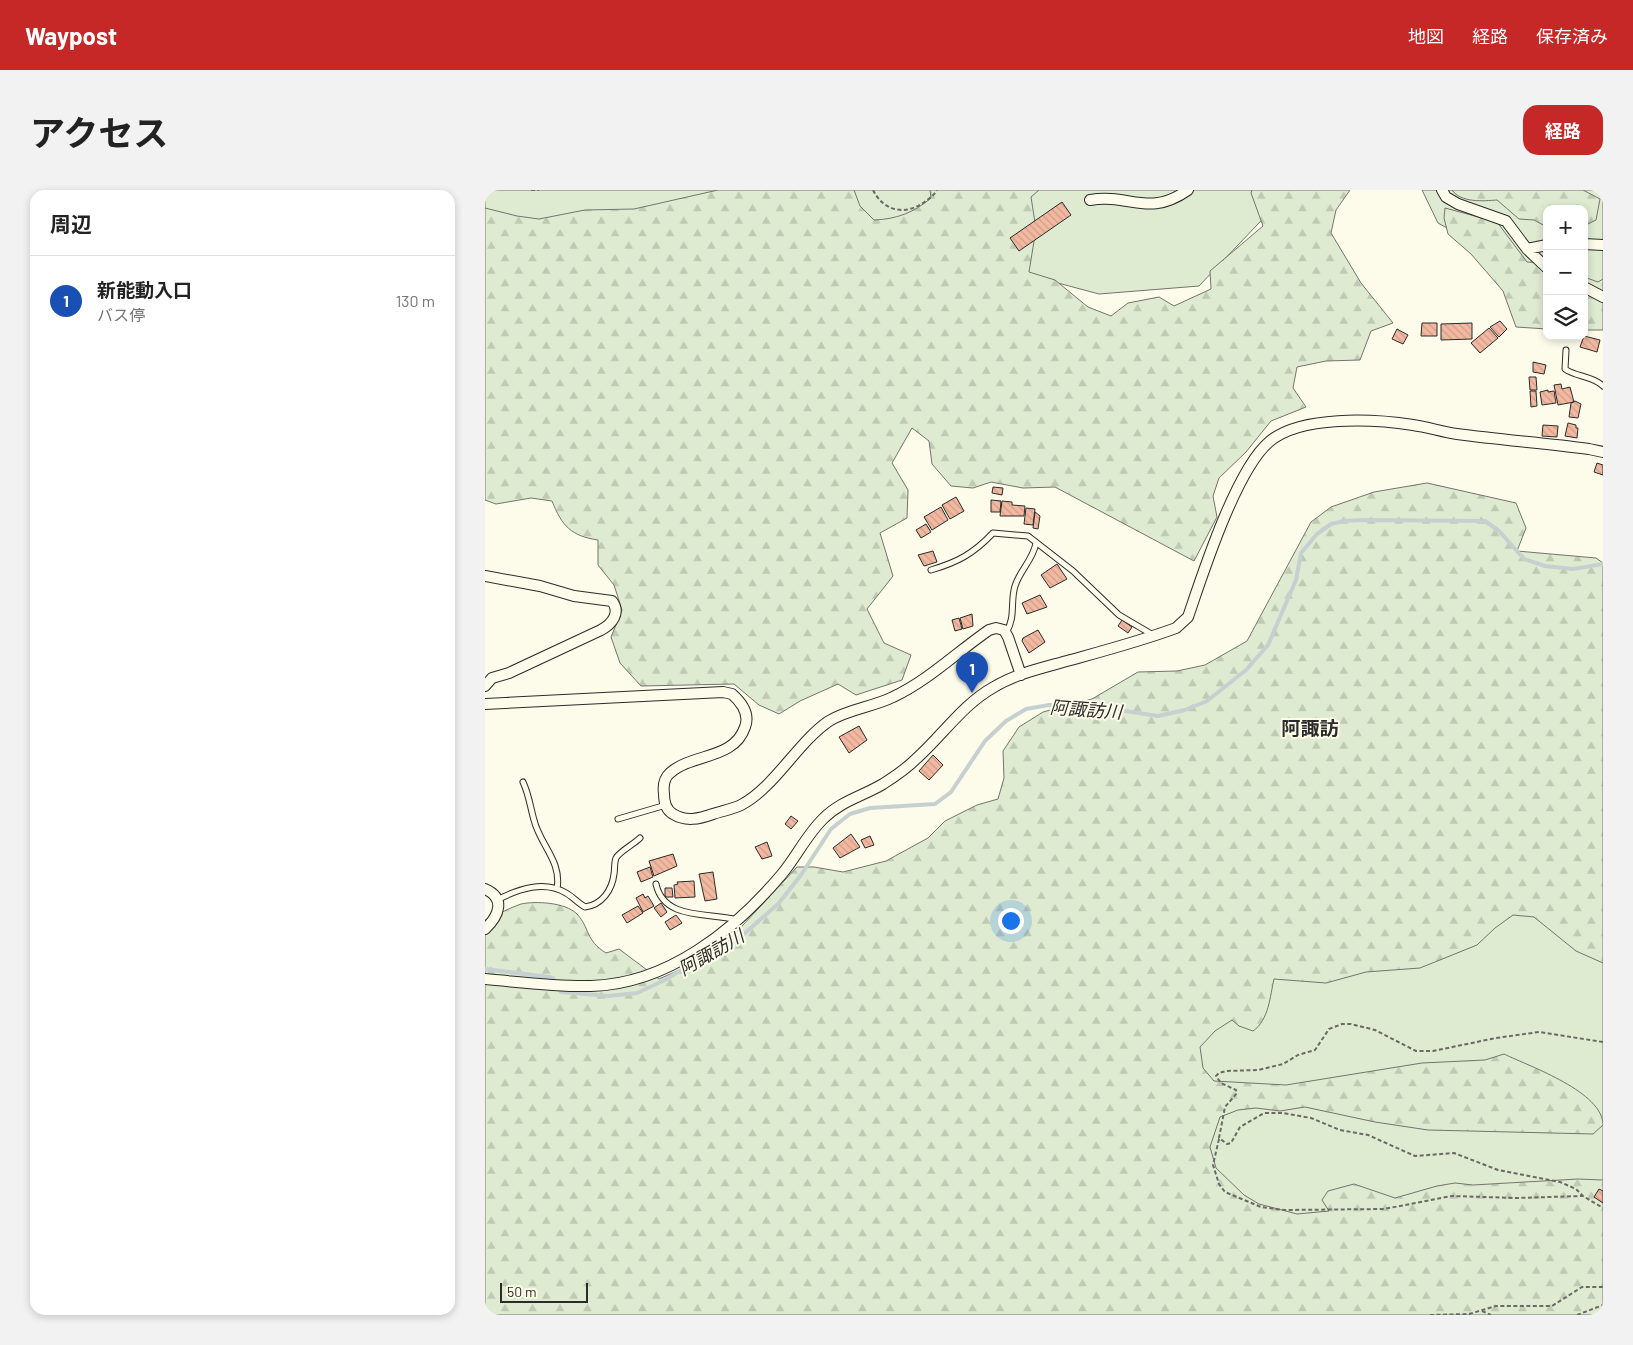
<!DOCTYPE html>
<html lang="ja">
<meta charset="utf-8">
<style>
:root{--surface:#fff;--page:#f2f2f2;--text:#222;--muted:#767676;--line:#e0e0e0;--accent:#c62828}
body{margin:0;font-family:Barlow,"Noto Sans JP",sans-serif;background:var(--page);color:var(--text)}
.controls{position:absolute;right:15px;top:15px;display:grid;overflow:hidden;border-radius:10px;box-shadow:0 2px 8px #0003}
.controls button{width:45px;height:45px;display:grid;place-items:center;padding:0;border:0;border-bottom:1px solid var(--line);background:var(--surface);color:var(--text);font:25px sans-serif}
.scale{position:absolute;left:15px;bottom:12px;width:88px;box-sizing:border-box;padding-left:5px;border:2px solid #2b2b2b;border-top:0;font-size:14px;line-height:18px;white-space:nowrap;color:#2b2b2b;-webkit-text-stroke:4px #fdfbea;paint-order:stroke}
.you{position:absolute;left:525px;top:730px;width:18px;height:18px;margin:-12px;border:4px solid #fff;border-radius:50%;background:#1a73e8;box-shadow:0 0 0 8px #1a73e833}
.badge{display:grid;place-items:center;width:32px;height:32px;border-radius:50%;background:var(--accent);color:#fff;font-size:16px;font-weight:700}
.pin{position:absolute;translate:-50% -41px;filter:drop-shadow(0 1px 2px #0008)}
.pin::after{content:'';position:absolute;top:26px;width:18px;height:15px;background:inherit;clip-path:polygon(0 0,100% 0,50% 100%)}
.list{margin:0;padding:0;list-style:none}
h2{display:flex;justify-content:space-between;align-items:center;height:65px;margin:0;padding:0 20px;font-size:21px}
h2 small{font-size:16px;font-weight:400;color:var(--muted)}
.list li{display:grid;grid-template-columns:32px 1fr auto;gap:15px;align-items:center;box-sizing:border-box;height:90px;padding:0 20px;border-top:1px solid var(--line)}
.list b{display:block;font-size:19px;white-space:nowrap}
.list p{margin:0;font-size:16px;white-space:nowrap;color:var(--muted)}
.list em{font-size:16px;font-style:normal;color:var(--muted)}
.icon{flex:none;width:28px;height:28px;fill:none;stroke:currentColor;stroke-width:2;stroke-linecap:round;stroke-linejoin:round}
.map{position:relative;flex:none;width:1118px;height:1125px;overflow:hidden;border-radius:15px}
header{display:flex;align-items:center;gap:30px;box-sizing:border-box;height:70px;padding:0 25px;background:var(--accent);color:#fff}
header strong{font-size:24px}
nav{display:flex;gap:28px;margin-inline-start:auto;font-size:18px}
.intro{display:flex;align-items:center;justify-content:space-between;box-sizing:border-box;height:120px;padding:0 30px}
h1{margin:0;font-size:35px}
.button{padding:12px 22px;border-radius:15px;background:var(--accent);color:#fff;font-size:18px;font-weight:700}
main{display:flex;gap:30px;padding:0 30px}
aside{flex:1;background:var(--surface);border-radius:15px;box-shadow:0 2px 8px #0003}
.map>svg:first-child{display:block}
.green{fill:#deebd1;stroke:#74746e}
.forest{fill:url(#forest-firs);stroke:#74746e}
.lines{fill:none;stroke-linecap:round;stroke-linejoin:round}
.stream{stroke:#c7d0d0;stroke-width:4}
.building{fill:url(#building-back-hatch);stroke:#2b2b2b}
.lane-casing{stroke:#2b2b2b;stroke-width:7}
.street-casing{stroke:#2b2b2b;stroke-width:12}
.path{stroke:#6a6964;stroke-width:2;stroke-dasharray:4 2.5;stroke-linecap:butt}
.lane{stroke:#fdfbea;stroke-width:5}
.street{stroke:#fdfbea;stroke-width:10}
.labels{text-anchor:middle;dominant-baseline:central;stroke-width:4;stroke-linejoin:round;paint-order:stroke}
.water-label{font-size:18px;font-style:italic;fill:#2b2b2b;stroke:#fdfbea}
.quarter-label{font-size:19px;font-weight:bold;fill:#2b2b2b;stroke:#fdfbea}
</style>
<header>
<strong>Waypost</strong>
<nav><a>地図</a><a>経路</a><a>保存済み</a></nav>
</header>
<div class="intro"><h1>アクセス</h1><a class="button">経路</a></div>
<main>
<aside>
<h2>周辺<small></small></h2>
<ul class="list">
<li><span class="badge" style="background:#1a4fb4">1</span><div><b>新能動入口</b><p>バス停</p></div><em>130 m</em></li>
</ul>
</aside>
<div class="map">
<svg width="1118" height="1125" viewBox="0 0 1118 1125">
<defs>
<pattern id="forest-firs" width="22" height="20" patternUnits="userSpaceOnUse" patternTransform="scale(1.25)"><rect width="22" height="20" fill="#deebd1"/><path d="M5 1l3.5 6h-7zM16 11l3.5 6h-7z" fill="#bfcab4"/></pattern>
<pattern id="building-back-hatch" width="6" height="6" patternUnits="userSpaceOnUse" patternTransform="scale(1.25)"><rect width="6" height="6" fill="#f2b8a0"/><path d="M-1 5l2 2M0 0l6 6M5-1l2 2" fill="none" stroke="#d09e8a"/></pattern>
</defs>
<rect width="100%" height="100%" fill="#fdfbea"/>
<!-- green -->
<path class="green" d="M0 0H799L792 14 714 96 614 104 375 40 0 43Z
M937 0H1118V115L1099 114V19H1062V93L953 33Z
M1118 536V1125H415L717 768Z"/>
<!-- forest -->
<path class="forest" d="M233 0H369L375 16 389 30C412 29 428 23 446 8L445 0H554L546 7 551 39 544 82 570 90 603 117 626 126 643 113 674 107 689 116 726 99 725 81 778 36 766 3 767 0H865L851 20 846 43 876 93 908 133 886 141 875 170 841 171 812 177 808 198 821 217 786 231 761 262 734 288 728 306 732 327 709 371 570 297 538 298 506 292 488 298 466 296 447 274 444 251 427 238 407 273 423 300 422 328 395 343 408 386 382 419 399 453 426 465 417 490 371 505 353 494 315 511 294 524 274 515 249 494 156 496 135 473 126 447 137 420 129 395 113 375V350C86 346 77 336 67 311L46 308 11 314 0 310V18L32 26 54 29 100 20 149 19Z
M967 0H1098L1115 9 1111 30 1099 36V19H1062V37L1049 30 1034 29 1012 10C998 11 976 13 967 0Z
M960 18 1012 32 1042 72 1062 73V139L1031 137 1018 101 986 64 963 44 959 28Z
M1099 87 1113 92 1118 89V140H1099Z
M942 293 1031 313 1041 338 1032 361 1111 368 1118 373V773L1091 761 1049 727 1028 725 1010 738 992 755 935 778 881 782 841 793 789 789C785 806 784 830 768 841L754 836 747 830 730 841 715 857 718 878 729 891 801 895 937 873 1000 870 1019 864C1046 877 1118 902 1118 935L1108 944 943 940 890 932 820 917 795 921 771 918 753 920 735 927 725 957 731 978 759 1005 774 1014 812 1024 844 1021 837 1010 843 1001 869 994 910 1008 952 996 970 993 988 995 1093 989 1118 990V1125H0V730C12 725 24 718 36 714 50 711 80 712 92 724 105 738 100 750 121 763L134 759 174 789 231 764 312 677H329L358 682 401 671 443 648 460 631 492 615 513 609 519 588 518 561 534 537 558 522 607 509 653 482 692 481 720 475 762 451 826 332 846 317 889 302Z"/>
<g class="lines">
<!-- stream -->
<path class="stream" d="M0 779 64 787 68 788 76 802 123 806 152 803 178 791 216 768 228 767 250 752 294 713 316 685 346 639 365 624 385 618 450 614 466 602 500 551 521 531 541 519 564 515 607 516 673 526 700 520 722 511 761 480 783 455 811 390 816 363 832 344 846 334 859 331 878 330 1000 331 1014 341 1039 369 1060 376 1088 379 1118 374"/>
</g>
<!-- building -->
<path class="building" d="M577 12 586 25 534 61 525 48Z
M1015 131 1022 139 1014 147 1005 137Z
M937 133H952V146H936Z
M987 133V149L956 150V134Z
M1004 138 1013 148 995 163 986 153Z
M912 139 923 145 918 154 907 149Z
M1099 146 1115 150 1112 162 1095 157Z
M1048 172 1061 175 1059 184 1048 182Z
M1044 187H1051L1052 200H1045Z
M1076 194 1077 199 1085 197 1089 212 1073 215 1069 195Z
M1063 200V202L1069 201 1071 213 1057 215 1055 202Z
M1045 201H1051L1052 216 1046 217Z
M1090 211 1096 214 1093 228 1084 227 1086 213Z
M1083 233 1091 235V238H1093L1092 248 1080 246Z
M1058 235 1073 236 1072 247 1057 246Z
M1112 273 1118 275V285L1109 282Z
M508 297 518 298 517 305 507 303Z
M471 307 479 321 465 329 457 315Z
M506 310 516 311 515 322H506Z
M517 311 527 312V315L540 316 539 326H515Z
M456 317 463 330 447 340 439 327Z
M541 318 550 319 548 335 539 334Z
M550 322 555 326 553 339 548 338Z
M441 334 446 342 436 348 431 340Z
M448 361 452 372 439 376 433 365Z
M572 374 582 389 565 398 556 385Z
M555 405 562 417 542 424 537 413Z
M487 424 488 436 478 439 475 428Z
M474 428 477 439 470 441 467 430Z
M637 430 647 437 643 443 633 436Z
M553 440 560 452 544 463 537 451 538 448Z
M374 536 382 550 364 563 354 547Z
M448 565 458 575 444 590 434 581Z
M306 626 313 631 306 639 300 634Z
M366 644 375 657 355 668 348 658Z
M385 646 389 655 380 658 376 650Z
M282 652 287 666 277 669 270 657Z
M188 664 192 676 169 686 164 671Z
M165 677 168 687 156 692 152 682Z
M228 682 232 709 220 711 214 684Z
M209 691 210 707 190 708 189 695 193 694 192 692Z
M180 698H187L188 707H180Z
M158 704 160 708 163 706 169 716 158 722 151 708Z
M176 713 182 722 176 727 169 718Z
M153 716 158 723 142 733 137 725Z
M191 725 197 733 185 740 180 732Z
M1114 999 1118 1001V1013L1109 1007Z"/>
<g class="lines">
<defs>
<path id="lane" d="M1081 160 1080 179C1091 187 1108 186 1118 196
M446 380C473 372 488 364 508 343L543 346 588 381 634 425 668 445
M521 443C531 427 525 412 530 396 535 380 548 370 551 353
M38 592C44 605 45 616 49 630 55 655 77 671 72 699
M133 629 181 615
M171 694C179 731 224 722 253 730
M14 709C34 699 59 690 81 703 88 707 93 713 100 717 117 715 127 700 129 684 130 679 129 673 131 668 134 662 149 654 155 648"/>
<path id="street" d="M957 0 961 7 973 14 1021 31 1042 59 1062 78
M605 10C645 3 663 28 703 0
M1099 54 1118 55
M1042 59 1062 55
M1099 97 1118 107
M0 386 55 396 89 406 127 411C136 423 127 434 116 440L24 483 7 488 0 496
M0 514 238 502 247 504C256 512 265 524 260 537 249 570 207 563 185 583 179 588 178 596 179 604 179 611 181 620 188 624 201 632 214 629 228 624 237 621 248 619 256 615 289 598 313 552 344 531 363 519 388 517 408 507 444 490 472 462 504 440L511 438 519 440 523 447 536 485
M0 699C21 708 14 726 0 739
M0 789C35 792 71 797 106 796 183 794 250 740 297 684 312 666 322 644 339 628 356 611 378 606 398 594 409 587 422 578 431 569 457 546 478 514 509 497 530 484 557 478 582 471 618 461 656 451 691 438L703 427C718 383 751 280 784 252 815 225 889 229 928 235 943 237 957 242 972 244 1016 250 1060 253 1104 259L1118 262"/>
</defs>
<!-- lane casing -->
<use href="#lane" class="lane-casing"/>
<!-- street casing -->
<use href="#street" class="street-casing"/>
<!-- path -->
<path class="path" d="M46 0H54
M388 0C399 22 421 26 441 11 445 8 449 5 452 0
M1118 852 1054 842 1011 848 948 861H931L890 840 866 834H857L844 839 830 860 813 865 798 874 773 880 741 881 734 883 731 886 736 893 751 900 752 903 740 917 734 948 742 954 746 953 755 937 779 923H798L826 928 855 940 883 945 930 966 969 963 1013 980 1075 992 1091 999 1098 1006 1118 1018
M734 949 728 975 734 994 740 1002 776 1017 799 1020 899 1019 967 1006 1031 1008 1098 1006
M997 1121 1006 1125
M945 1125 984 1124 1011 1116H1067L1097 1097H1118
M1092 1125 1118 1115"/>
<!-- lane -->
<use href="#lane" class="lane"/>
<!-- street -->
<use href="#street" class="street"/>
</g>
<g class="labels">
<!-- water labels -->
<g class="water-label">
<text transform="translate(601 519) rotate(4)">阿諏訪川</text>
<text transform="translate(226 762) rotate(-30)">阿諏訪川</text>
</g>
<!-- quarter labels -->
<g class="quarter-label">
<text x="825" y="537">阿諏訪</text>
</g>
</g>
</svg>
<div class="controls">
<button>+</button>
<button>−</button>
<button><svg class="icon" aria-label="layers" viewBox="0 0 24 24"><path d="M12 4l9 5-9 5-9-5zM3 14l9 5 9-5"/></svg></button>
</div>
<div class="scale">50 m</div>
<div class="you"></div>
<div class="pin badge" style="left:487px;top:503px;background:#1a4fb4">1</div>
</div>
</main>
